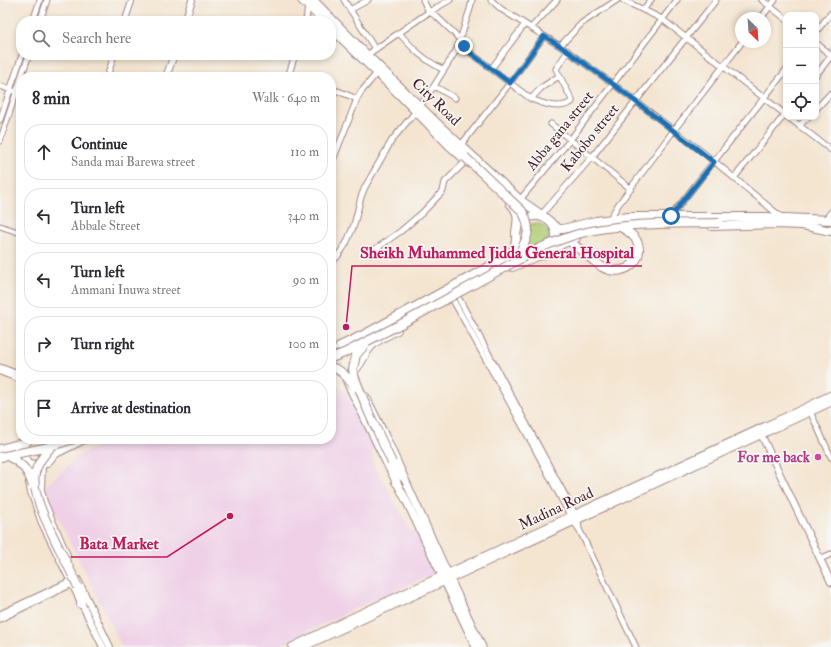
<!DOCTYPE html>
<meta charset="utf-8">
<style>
:root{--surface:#fff;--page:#f2f2f3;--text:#2b2b33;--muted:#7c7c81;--line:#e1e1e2}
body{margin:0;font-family:"IM FELL Double Pica",serif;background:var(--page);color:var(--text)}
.controls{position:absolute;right:12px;top:12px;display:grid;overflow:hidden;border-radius:8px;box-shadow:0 2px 6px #0003}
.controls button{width:36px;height:36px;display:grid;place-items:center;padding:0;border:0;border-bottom:1px solid var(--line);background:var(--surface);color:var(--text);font:20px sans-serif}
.compass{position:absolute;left:735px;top:12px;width:36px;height:36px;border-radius:50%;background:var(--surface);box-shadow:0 2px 6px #0003;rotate:155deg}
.stop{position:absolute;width:12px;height:12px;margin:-9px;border:3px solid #1f6fb2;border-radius:50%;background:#fff}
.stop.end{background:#1f6fb2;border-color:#fff;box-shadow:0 1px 4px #0008}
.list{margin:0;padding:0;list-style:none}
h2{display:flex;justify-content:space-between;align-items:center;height:52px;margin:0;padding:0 16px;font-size:17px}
h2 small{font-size:13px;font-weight:400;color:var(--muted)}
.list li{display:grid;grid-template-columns:26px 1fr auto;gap:12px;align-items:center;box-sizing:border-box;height:56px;margin:0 8px 8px;padding:0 8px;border:1px solid var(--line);border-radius:16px}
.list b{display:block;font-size:15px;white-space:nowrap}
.list p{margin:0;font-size:13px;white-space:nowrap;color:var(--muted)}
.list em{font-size:13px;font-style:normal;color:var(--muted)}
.icon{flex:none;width:22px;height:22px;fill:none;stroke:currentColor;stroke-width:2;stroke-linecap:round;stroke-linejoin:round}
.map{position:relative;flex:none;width:831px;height:647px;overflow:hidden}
.search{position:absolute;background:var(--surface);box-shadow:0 2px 6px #0003;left:16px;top:16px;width:320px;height:44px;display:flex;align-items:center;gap:10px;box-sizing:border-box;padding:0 14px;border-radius:16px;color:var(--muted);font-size:15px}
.panel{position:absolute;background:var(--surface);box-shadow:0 2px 6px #0003;left:16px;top:72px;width:320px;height:372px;border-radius:16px}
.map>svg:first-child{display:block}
.built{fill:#efd0e7}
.green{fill:#aecc73;stroke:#7c764f}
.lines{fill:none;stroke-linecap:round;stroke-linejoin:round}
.minor-casing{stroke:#9f827e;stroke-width:7}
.tertiary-casing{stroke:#9f827e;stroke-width:8}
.secondary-casing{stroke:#9f827e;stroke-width:9}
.primary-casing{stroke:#9f827e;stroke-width:10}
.trunk-casing{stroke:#9f827e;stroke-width:10}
.minor{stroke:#fff;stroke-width:5}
.tertiary{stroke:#fff;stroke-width:6}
.secondary{stroke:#fff;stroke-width:7}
.primary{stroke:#fff;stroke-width:8}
.trunk{stroke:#fff;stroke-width:8}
.primary-bridge-casing{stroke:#9f827e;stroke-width:10;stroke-linecap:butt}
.trunk-bridge-casing{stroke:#9f827e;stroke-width:10;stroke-linecap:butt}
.primary-bridge{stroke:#fff;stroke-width:8}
.trunk-bridge{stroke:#fff;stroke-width:8}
.route{stroke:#1f6fb2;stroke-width:5}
.hotel-dot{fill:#d1479c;stroke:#f6f6f2;stroke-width:1.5}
.labels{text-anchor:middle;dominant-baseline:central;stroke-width:3.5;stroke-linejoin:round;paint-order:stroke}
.street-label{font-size:15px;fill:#4a1f2b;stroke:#f6f6f2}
.hotel-label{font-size:15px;font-weight:bold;fill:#b23c85;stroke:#f6f6f2;text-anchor:end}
.leader{fill:none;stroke:#c2185b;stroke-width:1.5}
.callout-dot{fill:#c2185b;stroke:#f6f6f2;stroke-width:1.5}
.callout-label{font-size:16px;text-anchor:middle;font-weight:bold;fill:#c2185b;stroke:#f6f6f2;stroke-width:3.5;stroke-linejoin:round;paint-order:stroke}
</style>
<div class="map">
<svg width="831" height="647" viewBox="0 0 831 647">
<rect width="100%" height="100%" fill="#f6f6f2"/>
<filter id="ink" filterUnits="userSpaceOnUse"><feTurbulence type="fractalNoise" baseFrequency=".025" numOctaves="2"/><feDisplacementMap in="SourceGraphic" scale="8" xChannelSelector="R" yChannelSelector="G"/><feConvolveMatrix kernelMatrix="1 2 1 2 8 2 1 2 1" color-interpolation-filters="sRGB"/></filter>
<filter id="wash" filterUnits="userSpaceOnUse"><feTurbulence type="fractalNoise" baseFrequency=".012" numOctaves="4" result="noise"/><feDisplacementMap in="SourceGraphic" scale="16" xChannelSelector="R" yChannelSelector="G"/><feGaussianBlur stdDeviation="0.9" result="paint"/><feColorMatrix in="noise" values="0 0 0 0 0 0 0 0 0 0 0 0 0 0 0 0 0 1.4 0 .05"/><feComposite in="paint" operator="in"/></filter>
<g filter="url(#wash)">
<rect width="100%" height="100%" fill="#f4e5d1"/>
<!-- built -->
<path class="built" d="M331 382 345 392 372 444 373 463 411 531 418 532 438 572 354 609 277 647H122L43 488 81 454 113 439H331Z"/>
<!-- green -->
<path class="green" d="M536 223C546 225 550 232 548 242L535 249C518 245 518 226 536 223Z"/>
</g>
<g filter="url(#ink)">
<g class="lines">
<defs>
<path id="minor" d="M344 0 375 49
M423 0 429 12 436 16 455 34 468 51 531 99C544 104 559 110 572 102V100L556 69 568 51
M491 0 501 9 560 46 613 84 714 161 781 217
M623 0 662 19 786 115
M762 0 786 19
M350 10 368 0
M643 10 651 0
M761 18 775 0
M33 21 40 0
M40 21 47 0
M125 21 132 0
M306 21 308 5
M531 28 557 0
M816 32 831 13
M399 33C414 50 424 60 444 70
M816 43 831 55
M560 46 582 23 617 0
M367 55 429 12 450 0
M491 69 525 24
M816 75 831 56
M21 77 29 55
M107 77 114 55
M288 77 295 55
M0 86 21 94
M434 86 455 98
M338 91 357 99
M531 99 541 88 559 76
M420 106 434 86 457 49 470 9 472 0
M816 109 831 93
M788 117 831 150
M0 120 22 55
M551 124 631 189
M799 126 808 117
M0 141 21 78
M461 145 510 83 544 36
M331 165 357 99 361 92 377 73
M734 178 786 113
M518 202 570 140 677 0
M541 215 592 157 636 101 716 0
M671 216 786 70
M609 220 618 205 674 130 742 42
M825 220 831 212
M0 226 21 233
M370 253 401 231 422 213 443 191 445 182 466 161
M331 263 337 257 346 244 354 225 361 197 365 187 392 140 416 111
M453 300 533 445 573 521 579 529 578 519 575 514 458 297
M0 367 21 375
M0 372 21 380
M809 409 831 457
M579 529 636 647
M820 559 831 554
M0 614 70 581
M0 619 72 584"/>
<path id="tertiary" d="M185 21 192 0
M166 77 174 55
M759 430 831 582
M42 464 41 490 44 502 67 555
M29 483 31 492 42 523 103 647
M78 580 110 647"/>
<path id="secondary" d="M347 382 387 464 406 500 476 647
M366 397 388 442 450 579 482 647
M292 647 351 618 807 407 831 395
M303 647 831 402"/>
<path id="primary" d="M512 267 540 255
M340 346 367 333 505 258C514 251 515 250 516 239
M331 351 333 350
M351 373C360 368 363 355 370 347 377 339 388 335 397 330
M29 439C21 447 21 462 34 465 48 468 59 451 54 439
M0 449 26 442
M54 454 84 439
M392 463 397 471 404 478
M391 467 394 472 396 482
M76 588 81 600V604"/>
<path id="trunk" d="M302 0 324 21
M313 0 367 55 444 130 520 200 546 218
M331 28 403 98 449 145 469 163
M510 203C520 213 518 219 516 232
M516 236a20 20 0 1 1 40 0a20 20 0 1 1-40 0Z
M552 224 559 229H563L596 221 629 217H767L783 218 831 220
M712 226 775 224 802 225 831 231
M567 239 594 261 602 267
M544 254 564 243 576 238"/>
</defs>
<!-- minor casing -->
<use href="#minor" class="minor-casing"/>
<!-- tertiary casing -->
<use href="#tertiary" class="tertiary-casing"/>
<!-- secondary casing -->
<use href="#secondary" class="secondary-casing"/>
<!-- primary casing -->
<use href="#primary" class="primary-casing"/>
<!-- trunk casing -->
<use href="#trunk" class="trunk-casing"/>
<!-- minor -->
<use href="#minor" class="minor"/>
<!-- tertiary -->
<use href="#tertiary" class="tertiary"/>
<!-- secondary -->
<use href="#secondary" class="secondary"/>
<!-- primary -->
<use href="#primary" class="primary"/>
<!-- trunk -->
<use href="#trunk" class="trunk"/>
<defs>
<path id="primary-bridge" d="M365 345 356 355 353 369 354 376 369 413 392 463
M331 358 344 353 401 324 540 248C552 243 565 238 578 234 621 222 673 224 719 223
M331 367C342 370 348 378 354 387
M53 445C45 453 38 462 35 473 31 495 50 529 59 548 66 561 72 574 78 587
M7 456C22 463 28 470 33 486
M0 457 44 448 74 439"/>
<path id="trunk-bridge" d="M465 157 522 211C531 227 529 235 521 250
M602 267C628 281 652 252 631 234 628 231 624 229 620 227"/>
</defs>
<!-- primary-bridge casing -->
<use href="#primary-bridge" class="primary-bridge-casing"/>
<!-- trunk-bridge casing -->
<use href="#trunk-bridge" class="trunk-bridge-casing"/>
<!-- primary-bridge -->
<use href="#primary-bridge" class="primary-bridge"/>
<!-- trunk-bridge -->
<use href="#trunk-bridge" class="trunk-bridge"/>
</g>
</g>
<g class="lines" filter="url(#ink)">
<!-- route -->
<path class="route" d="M464 46 468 51 510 83 544 36 560 46 613 84 714 162 671 216"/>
</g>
<!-- markers -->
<circle class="hotel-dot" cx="818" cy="457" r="4"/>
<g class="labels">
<!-- street labels -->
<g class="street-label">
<text transform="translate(436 102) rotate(44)">City Road</text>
<text transform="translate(560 131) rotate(-51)">Abba gana street</text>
<text transform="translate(590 138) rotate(-51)">Kabobo street</text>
<text transform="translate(556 509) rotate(-25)">Madina Road</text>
</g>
<!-- hotel labels -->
<g class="hotel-label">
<text x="810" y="457">For me back</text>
</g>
</g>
<!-- callouts -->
<path class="leader" d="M346 327L352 266H642M230 516L167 557H71"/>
<g class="callout-dot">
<circle cx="346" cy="327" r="4"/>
<circle cx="230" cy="516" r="4"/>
</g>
<g class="callout-label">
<text x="497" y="258">Sheikh Muhammed Jidda General Hospital</text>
<text x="119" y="549">Bata Market</text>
</g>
</svg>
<div class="controls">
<button>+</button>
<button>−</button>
<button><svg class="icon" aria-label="locate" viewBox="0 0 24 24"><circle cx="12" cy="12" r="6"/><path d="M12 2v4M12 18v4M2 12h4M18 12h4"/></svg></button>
</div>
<svg class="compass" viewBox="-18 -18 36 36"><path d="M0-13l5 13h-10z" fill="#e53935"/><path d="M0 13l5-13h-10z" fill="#7c7c81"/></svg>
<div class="stop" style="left:671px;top:216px"></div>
<div class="stop end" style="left:464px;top:46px"></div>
<div class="search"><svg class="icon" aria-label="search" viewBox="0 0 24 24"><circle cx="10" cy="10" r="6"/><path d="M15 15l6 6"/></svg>Search here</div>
<section class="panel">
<h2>8 min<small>Walk · 640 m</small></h2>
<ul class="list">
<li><svg class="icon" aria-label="ahead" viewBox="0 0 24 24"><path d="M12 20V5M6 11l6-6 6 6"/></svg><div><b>Continue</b><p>Sanda mai Barewa street</p></div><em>110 m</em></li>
<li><svg class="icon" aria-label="left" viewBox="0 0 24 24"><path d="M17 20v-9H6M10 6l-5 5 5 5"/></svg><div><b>Turn left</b><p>Abbale Street</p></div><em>340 m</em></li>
<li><svg class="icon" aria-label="left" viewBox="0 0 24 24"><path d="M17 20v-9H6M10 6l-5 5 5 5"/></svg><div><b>Turn left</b><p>Ammani Inuwa street</p></div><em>90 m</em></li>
<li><svg class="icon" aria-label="right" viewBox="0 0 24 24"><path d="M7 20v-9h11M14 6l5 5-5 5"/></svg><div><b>Turn right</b></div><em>100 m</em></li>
<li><svg class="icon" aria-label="arrive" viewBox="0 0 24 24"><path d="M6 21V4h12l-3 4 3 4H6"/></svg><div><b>Arrive at destination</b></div></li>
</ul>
</section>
</div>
